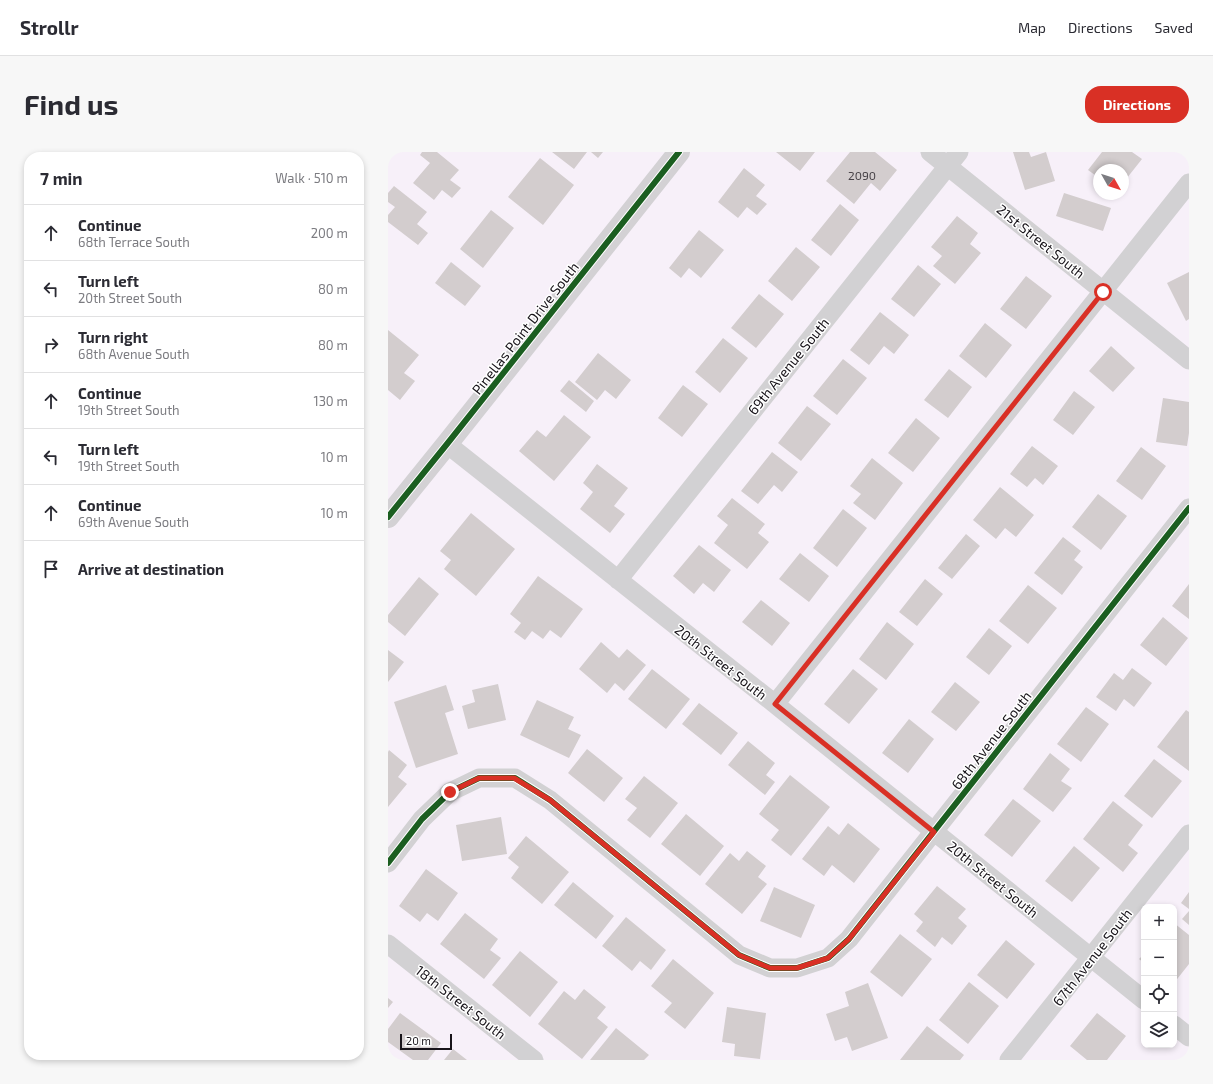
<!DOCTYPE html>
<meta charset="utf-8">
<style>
:root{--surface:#fff;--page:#f7f7f7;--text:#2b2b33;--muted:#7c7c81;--line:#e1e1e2;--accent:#d93025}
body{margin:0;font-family:"Exo 2",sans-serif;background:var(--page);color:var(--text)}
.controls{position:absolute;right:12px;bottom:12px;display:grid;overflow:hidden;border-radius:8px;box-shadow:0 2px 6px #0003}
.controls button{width:36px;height:36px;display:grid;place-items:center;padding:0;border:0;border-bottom:1px solid var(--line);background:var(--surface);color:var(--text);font:20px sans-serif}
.compass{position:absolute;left:705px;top:12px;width:36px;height:36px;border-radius:50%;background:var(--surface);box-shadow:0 2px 6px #0003;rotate:129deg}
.scale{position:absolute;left:12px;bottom:10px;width:52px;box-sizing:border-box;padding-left:4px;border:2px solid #18141a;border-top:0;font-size:11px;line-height:14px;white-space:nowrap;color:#18141a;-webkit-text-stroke:3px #fff;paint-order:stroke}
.stop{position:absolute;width:12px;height:12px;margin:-9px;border:3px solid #d93025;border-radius:50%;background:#fff}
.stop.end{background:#d93025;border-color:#fff;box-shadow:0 1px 4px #0008}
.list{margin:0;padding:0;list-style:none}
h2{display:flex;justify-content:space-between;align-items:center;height:52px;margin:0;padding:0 16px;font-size:17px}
h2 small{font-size:13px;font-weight:400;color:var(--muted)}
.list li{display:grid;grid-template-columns:26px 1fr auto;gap:12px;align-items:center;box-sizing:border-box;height:56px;padding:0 16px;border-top:1px solid var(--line)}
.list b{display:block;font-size:15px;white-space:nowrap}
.list p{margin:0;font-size:13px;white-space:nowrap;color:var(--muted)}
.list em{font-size:13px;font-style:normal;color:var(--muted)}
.icon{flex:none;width:22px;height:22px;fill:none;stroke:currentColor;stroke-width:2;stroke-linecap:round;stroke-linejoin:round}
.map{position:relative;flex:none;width:801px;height:908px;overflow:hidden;border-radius:16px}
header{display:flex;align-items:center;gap:24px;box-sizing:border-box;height:56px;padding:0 20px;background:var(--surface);border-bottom:1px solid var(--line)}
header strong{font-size:19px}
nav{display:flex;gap:22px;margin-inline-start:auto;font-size:14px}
.intro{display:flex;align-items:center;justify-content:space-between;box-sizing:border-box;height:96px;padding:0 24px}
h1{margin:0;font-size:28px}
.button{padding:10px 18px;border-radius:16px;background:var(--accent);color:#fff;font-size:14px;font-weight:700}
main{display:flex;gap:24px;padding:0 24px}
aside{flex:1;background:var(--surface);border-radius:16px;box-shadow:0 2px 6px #0003}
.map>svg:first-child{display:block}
.building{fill:#d3cdce}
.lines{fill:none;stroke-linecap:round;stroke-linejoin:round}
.street{stroke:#d2d1d3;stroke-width:19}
.secondary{stroke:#d3d1d4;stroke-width:22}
.cycleway-casing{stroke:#fff;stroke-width:8}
.cycleway{stroke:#1b5e20;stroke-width:6}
.route{stroke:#d93025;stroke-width:5}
.labels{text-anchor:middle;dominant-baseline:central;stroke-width:3;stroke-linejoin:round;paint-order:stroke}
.number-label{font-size:12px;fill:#474247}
.street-label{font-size:14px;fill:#18141a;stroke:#fff}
</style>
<header>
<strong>Strollr</strong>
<nav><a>Map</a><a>Directions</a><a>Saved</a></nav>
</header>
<div class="intro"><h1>Find us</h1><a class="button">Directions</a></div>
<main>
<aside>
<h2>7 min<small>Walk · 510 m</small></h2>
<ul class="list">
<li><svg class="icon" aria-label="ahead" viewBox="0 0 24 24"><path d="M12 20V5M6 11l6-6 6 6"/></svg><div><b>Continue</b><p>68th Terrace South</p></div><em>200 m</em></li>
<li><svg class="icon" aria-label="left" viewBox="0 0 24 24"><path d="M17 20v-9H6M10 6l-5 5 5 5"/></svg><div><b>Turn left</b><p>20th Street South</p></div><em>80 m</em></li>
<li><svg class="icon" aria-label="right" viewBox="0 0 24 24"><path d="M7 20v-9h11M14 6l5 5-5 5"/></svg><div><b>Turn right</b><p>68th Avenue South</p></div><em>80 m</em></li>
<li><svg class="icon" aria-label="ahead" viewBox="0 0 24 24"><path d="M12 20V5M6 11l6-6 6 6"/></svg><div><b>Continue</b><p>19th Street South</p></div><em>130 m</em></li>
<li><svg class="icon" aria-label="left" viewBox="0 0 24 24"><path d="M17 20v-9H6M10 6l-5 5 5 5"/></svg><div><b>Turn left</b><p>19th Street South</p></div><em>10 m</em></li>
<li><svg class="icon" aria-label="ahead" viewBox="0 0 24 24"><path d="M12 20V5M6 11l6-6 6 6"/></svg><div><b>Continue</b><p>69th Avenue South</p></div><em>10 m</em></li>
<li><svg class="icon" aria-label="arrive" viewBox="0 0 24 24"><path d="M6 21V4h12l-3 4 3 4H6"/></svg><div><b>Arrive at destination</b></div></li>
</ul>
</aside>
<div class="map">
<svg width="801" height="908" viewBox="0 0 801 908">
<rect width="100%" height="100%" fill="#f7f0f9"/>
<!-- building -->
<path class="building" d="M34 0H49L71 18 62 28 73 36 64 46 54 38 46 48 25 31 42 11 32 3Z
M164 0H199L186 17Z
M203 0H215L210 6Z
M388 0H427L412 19Z
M462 0H487L509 18 492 39 483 31 466 52 438 29Z
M625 0H641L643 5 658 0 667 29 637 38Z
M714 0H744L754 7 735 31V18H711V26L700 18Z
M152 6 186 33 155 73 120 45Z
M356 16 377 33 368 44 379 52 369 63 359 55 350 66 330 50Z
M6 34 39 60 29 72 40 81 30 93 0 70V63L7 55 0 50V41Z
M676 41 723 56 715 79 668 64Z
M452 52 471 68 443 104 423 88Z
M103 58 126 76 95 116 72 97Z
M569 64 590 81 582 92 593 101 567 132 545 114 554 104 543 95Z
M311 78 336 98 313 126 301 116 293 126 281 116Z
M408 95 432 115 404 149 380 129Z
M63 110 93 134 77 154 47 131Z
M530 113 553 132 526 165 503 147Z
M801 120V167L798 169 779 131Z
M638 124 664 144 638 177 612 157Z
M371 142 396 162 368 196 343 176Z
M492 160 521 183 506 202 496 194 481 213 462 198Z
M597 171 624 193 598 226 571 204Z
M0 178 31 203 16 221 27 229 12 248 0 238Z
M335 186 360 206 332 241 307 220Z
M723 194 747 216 725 240 701 219Z
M210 201 243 228 228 247 217 238 209 248 187 230Z
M455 207 479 226 449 263 425 244Z
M561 217 584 235 560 266 536 248Z
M181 228 206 249 198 260 172 239Z
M295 233 320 252 294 285 270 266Z
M686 239 707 255 685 283 665 268Z
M775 246 801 250V281L799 294 768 290Z
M419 254 443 272 413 309 390 291Z
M176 263 203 285 166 329 131 299 149 278 158 285Z
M528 266 552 286 525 320 500 301Z
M644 294 670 314 655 333 647 326 639 335 622 322Z
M753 295 778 314 754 348 728 329Z
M384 300 410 320 394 340 386 333 370 352 353 339Z
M484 306 515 331 487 368 465 351 473 342 462 334Z
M209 312 240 336 226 354 237 362 222 381 192 357 205 340 195 331Z
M612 335 646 363 628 385 617 376 608 387 585 368Z
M710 342 739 364 713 398 684 375Z
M344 346 377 372 370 381 381 390 359 417 326 391 340 373 329 364Z
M455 357 479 376 449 415 425 396Z
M83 361 127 397 88 444 56 417 63 408 52 399Z
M578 382 592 394 564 427 550 416Z
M675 385 693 399 686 408 695 415 674 443 646 421Z
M311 393 343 418 326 440 315 431 306 442 285 424Z
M412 401 441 424 421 450 391 427Z
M150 424 195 457 173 486 162 478 155 487 144 479 137 488 126 480 133 471 122 462Z
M31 425 51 442 17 484 0 470V463Z
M537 427 555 442 529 474 511 460Z
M801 432V467L784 454Z
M640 433 669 456 640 492 611 469Z
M373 448 402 471 384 494 354 470Z
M775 465 800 486 778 514 752 493Z
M499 470 526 492 498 528 471 507Z
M601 476 624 494 601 523 578 505Z
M213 490 231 506 239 497 258 513 236 539 227 531 219 541 191 517Z
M0 498 16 510 0 530Z
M744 516 764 531 746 555 736 547 728 559 708 545 726 521 735 528Z
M264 517 302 547 278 577 240 547Z
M465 517 490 537 461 572 436 552Z
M567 530 592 550 568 579 543 560Z
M110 532 118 568 80 577 74 554 87 550 84 538Z
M58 533 66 558 57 561 70 602 28 616 6 550Z
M149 548 186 565 180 577 193 583 181 606 132 583Z
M311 551 350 581 333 603 294 572Z
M698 555 721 572 693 610 669 592Z
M798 558 801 560V619L769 595Z
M521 567 546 587 520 621 494 601Z
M360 589 387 611 378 623 387 630 377 643 340 613Z
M199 597 235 626 216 650 180 621Z
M1 598 19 613 10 625 19 632 0 655V600Z
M662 601 682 617 673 629 684 636 665 660 635 637Z
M766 607 794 629 764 666 736 644Z
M402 623 442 655 403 704 383 688 391 678 371 662Z
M256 624 290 651 262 686 239 668 249 656 237 647Z
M625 647 653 669 624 705 596 683Z
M725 649 755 673 740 693 750 701 735 720 695 687Z
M298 662 336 694 312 724 273 692Z
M113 665 119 702 74 709 68 673Z
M460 671 492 697 466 731 444 713 436 724 414 707 440 674 451 683Z
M138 684 181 720 154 752 123 726 131 715 120 706Z
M686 694 712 716 684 750 657 729Z
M359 699 378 714 370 725 379 732 354 762 317 732 342 701 351 709Z
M38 717 70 741 50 769 39 761 32 770 11 754Z
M185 730 226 764 208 787 166 753Z
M549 734 578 757 570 766 579 774 564 793 554 785 547 795 528 779 535 770 526 762Z
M386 735 427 753 413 786 372 769Z
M801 740V757L793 751Z
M801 759V773L794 767Z
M77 761 110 787 102 798 113 806 96 827 52 792Z
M238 765 278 798 263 818 252 809 244 819 214 794Z
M786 771 801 783V812L786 831Z
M512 782 544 807 514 845 482 820Z
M618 788 647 812 619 847 589 823Z
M132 799 170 830 142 865 104 833Z
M756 802V811L751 807Z
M285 807 326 841 297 877 276 860 284 851 263 834Z
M581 830 611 854 580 892 551 868Z
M480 831 500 886 464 899 459 885 447 889 438 862 461 854 457 840Z
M196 837 218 855 209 866 220 875 194 907 150 872 176 839 187 848Z
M0 846 5 850 0 856Z
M339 855 378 861 372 907 346 904 347 892 334 890Z
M12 861 53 891 40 908H25L0 890V877Z
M709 861 738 884 719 908H699L682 894Z
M539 874 576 903 572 908H512Z
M228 876 261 903 256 908H202Z
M65 897 79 908H56Z"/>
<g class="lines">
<!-- street -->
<path class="street" d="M542 0 801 208
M59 292 387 552 756 848
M230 428 571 0
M387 552 801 31
M0 711 34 667 62 640 91 626H127L162 648 351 803 382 816H409L440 806 461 787 801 356
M0 792 146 908
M786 873 801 885
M621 908 801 682"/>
<!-- secondary -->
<path class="secondary" d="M0 365 59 292 291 0"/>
<defs>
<path id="cycleway" d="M0 365 59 292 291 0
M0 711 34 667 62 640 91 626H127L162 648 351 803 382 816H409L440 806 461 787 801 356"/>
</defs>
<!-- cycleway casing -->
<use href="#cycleway" class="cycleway-casing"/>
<!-- cycleway -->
<use href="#cycleway" class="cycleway"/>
</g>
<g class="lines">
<!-- route -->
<path class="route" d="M62 640 91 626H126L162 648 351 803 382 816H409L440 806 461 787 546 680 387 552 715 140"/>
</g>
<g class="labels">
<!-- number labels -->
<g class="number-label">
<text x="474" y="23">2090</text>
</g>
<!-- street labels -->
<g class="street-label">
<text transform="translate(653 89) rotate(39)">21st Street South</text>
<text transform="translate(137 176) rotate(-52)">Pinellas Point Drive South</text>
<text transform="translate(400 214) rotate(-51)">69th Avenue South</text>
<text transform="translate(333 510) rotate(38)">20th Street South</text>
<text transform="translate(603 588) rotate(-52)">68th Avenue South</text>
<text transform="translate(605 727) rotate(39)">20th Street South</text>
<text transform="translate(704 805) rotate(-52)">67th Avenue South</text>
<text transform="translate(73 850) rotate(38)">18th Street South</text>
</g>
</g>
</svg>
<div class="controls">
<button>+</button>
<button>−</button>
<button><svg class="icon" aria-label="locate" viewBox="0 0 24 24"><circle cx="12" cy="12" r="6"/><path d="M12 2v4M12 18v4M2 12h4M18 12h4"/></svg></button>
<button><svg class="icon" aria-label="layers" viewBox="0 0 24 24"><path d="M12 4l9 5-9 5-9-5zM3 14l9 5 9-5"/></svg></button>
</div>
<svg class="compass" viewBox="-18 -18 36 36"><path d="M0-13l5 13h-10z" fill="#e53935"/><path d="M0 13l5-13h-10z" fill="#7c7c81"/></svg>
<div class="scale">20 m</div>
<div class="stop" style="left:715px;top:140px"></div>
<div class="stop end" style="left:62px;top:640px"></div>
</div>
</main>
